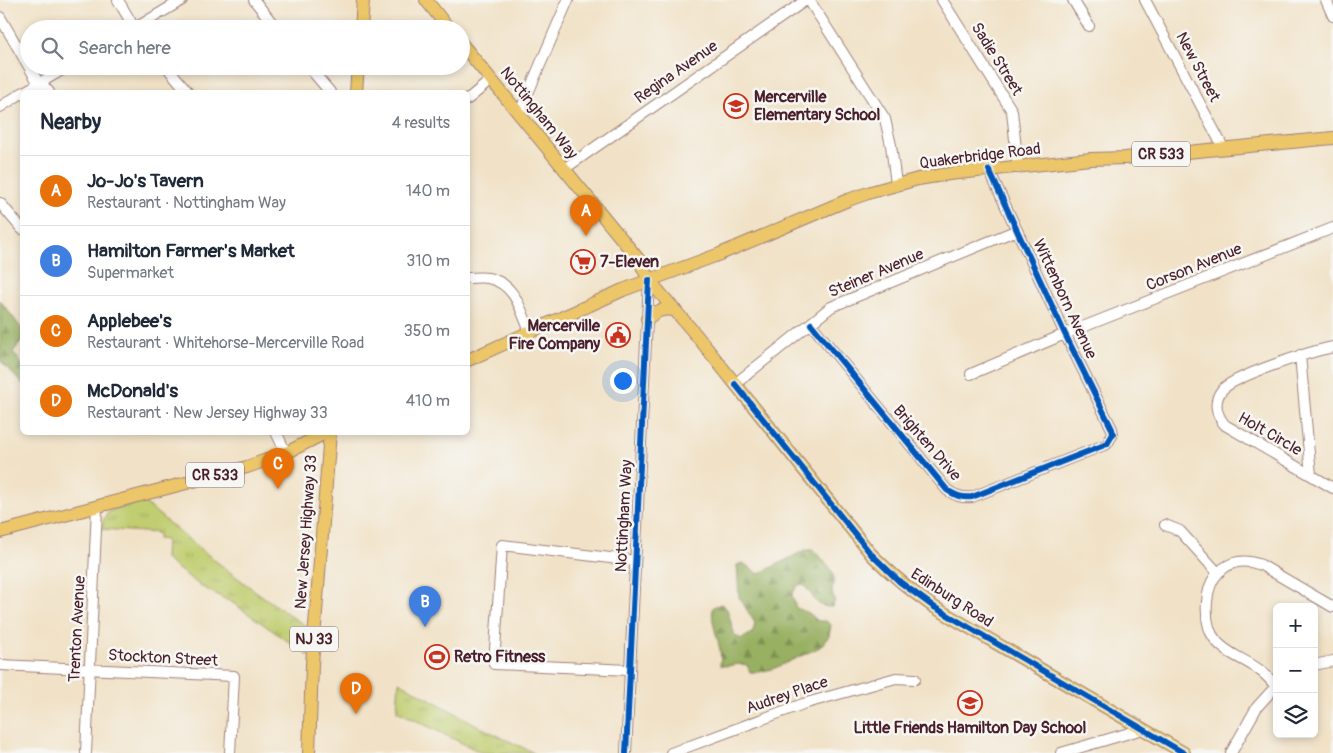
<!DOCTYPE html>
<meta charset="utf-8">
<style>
:root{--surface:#fff;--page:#f6f6f7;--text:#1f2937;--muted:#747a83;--line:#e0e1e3;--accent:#c8321e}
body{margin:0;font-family:Pangolin,sans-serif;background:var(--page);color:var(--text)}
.controls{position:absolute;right:15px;bottom:15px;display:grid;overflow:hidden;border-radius:8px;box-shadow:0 2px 8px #0003}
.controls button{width:45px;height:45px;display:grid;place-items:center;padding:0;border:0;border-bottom:1px solid var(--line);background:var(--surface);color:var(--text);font:25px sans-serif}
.you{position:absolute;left:622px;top:380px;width:18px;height:18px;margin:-12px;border:4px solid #fff;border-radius:50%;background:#1a73e8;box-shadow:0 0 0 8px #1a73e833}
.badge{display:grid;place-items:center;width:32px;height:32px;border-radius:50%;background:var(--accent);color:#fff;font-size:16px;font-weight:700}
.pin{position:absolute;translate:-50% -41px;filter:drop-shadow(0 1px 2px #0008)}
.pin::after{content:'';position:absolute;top:26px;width:18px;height:15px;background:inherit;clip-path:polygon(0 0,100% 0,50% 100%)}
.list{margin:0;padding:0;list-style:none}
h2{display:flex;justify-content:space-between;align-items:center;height:65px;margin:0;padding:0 20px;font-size:21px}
h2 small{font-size:16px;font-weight:400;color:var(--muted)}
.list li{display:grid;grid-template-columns:32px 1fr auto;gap:15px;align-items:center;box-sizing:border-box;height:70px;padding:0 20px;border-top:1px solid var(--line)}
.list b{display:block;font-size:19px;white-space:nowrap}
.list p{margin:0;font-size:16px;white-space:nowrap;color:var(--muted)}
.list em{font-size:16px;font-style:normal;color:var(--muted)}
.icon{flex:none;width:28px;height:28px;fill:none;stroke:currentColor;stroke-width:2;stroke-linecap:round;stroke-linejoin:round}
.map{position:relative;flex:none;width:1333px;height:753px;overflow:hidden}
.search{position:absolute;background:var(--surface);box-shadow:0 2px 8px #0003;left:20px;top:20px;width:450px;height:55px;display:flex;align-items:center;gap:12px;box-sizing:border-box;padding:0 18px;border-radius:28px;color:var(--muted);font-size:19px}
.panel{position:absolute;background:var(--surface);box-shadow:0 2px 8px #0003;left:20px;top:90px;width:450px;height:345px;border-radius:8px}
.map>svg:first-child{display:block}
.grass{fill:url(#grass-tufts);stroke:#85764d}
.forest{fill:url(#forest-firs);stroke:#716846}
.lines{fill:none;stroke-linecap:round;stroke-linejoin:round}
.minor-casing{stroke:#9e8079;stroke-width:12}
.major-casing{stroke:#9e8079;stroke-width:14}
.minor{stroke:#fff;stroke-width:10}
.major{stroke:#ecc669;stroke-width:12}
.cycleway-casing{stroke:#f6f6f2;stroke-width:9}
.cycleway{stroke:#0057b8;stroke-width:6}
.labels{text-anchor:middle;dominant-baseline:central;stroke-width:5;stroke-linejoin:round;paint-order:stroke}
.shield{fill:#f6f6f2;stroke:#7e6067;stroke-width:1}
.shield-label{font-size:15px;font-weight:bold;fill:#4a1f2b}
.street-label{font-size:16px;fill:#4a1f2b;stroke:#f6f6f2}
.poi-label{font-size:16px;font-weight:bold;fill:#4a1f2b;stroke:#f6f6f2;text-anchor:start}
</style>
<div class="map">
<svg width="1333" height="753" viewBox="0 0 1333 753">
<defs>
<pattern id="grass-tufts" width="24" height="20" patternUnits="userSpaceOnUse" patternTransform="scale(1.25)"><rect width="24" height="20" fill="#c0cd6f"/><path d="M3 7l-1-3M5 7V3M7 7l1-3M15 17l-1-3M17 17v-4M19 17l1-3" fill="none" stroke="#a6b060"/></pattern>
<pattern id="forest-firs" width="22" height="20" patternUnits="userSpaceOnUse" patternTransform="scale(1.25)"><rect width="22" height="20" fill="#98b062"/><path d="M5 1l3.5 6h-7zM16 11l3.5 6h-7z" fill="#7e8f51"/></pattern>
</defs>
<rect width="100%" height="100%" fill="#f6f6f2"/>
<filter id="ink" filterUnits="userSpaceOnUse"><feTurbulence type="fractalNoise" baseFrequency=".02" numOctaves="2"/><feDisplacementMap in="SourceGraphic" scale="10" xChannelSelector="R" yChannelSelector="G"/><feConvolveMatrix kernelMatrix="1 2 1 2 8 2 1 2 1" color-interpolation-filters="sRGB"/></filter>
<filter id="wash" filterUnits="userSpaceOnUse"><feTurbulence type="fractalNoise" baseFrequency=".0096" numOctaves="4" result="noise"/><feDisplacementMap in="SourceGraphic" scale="20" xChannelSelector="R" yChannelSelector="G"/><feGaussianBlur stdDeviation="1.12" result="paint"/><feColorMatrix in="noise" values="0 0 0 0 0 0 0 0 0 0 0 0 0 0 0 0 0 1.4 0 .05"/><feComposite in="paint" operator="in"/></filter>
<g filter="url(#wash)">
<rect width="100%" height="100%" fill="#f1e2c7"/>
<!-- grass -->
<path class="grass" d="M143 501C197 548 252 591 312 630L309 656 233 603 202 587 165 559 166 540 158 539V533L102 529 103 521 109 511Z
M399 682 484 729 534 753H482L397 711Z"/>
<!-- forest -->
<path class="forest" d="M0 300 22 329V341L13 352 22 364V384L0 360Z
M805 550H813C820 557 833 567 834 578 834 590 829 588 835 601L832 607C812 607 815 594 802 584L797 586 792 595 796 608 809 613 818 621H826L831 625 829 636 820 647 775 668 760 672H750L747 665C736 662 730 668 720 665 724 645 709 626 713 607L721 604 727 609 735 636 742 639 753 632 755 623 739 597 737 565 743 563 759 574Z"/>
</g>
<g filter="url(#ink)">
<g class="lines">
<defs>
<path id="minor" d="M118 0 135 29
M254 0 277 29
M809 0 885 119 891 145 896 184
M942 0 1012 111 1018 168
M1073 0 1089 26
M1145 0 1224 149
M1326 0 1333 16
M0 17 39 84
M134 29 182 0
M166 66 188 92
M308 66 330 92
M41 83 49 92
M24 92 69 66
M468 99 491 80
M0 107 22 93
M519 114 568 0
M564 169 806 0
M0 203 22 229
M468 278C474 278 481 277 488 278 515 283 521 310 530 332
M811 324 947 490C956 496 962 498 972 497L1107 444 1113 434 1112 429 1065 334 989 170
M1333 347C1313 351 1233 376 1222 390 1213 401 1216 415 1225 425L1333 488
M1300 355 1311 475
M971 374 1065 334 1333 228
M735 384 831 307 1017 230
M276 432 286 453
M1165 525 1180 531 1218 573
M0 665 234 676 230 753
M1314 665 1333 661
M630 670 494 664 502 545 635 561
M1275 686C1251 650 1202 661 1207 602 1208 588 1212 576 1224 568 1235 560 1248 560 1261 565L1333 607
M86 753 97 507
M626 753 649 280
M671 753 803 704 896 678 915 679
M1061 753 1143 729
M1231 753 1257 707 1277 685"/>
<path id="major" d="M426 0 449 29
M361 29 363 0
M461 43 639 260 649 280 697 336 871 554C891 574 911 591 934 607L1184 753
M356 92 358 66
M647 319C657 311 662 308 675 310
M468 360 623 290 720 254 848 200 871 192 918 179 949 174 1091 159 1125 158 1333 138
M0 532 247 467 286 453 327 432
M309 753 312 664 330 432"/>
</defs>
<!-- minor casing -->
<use href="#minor" class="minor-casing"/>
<!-- major casing -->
<use href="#major" class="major-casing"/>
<!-- minor -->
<use href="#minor" class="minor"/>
<!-- major -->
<use href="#major" class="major"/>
<defs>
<path id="cycleway" d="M811 324 947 490C956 496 962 498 972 497L1107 444 1113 434 1112 429 1065 334 989 170
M735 384 871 554 900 582 934 607 1184 753
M626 753 649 280"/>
</defs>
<!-- cycleway casing -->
<use href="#cycleway" class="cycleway-casing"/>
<!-- cycleway -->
<use href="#cycleway" class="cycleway"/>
</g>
</g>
<!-- icons -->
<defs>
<symbol id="school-ring" viewBox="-11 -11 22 22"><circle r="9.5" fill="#f6f6f2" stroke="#c8321e" stroke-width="1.5"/><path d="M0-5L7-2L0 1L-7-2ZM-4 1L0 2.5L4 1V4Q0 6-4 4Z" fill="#c8321e"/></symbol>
<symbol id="supermarket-ring" viewBox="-11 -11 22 22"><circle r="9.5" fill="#f6f6f2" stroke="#c8321e" stroke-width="1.5"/><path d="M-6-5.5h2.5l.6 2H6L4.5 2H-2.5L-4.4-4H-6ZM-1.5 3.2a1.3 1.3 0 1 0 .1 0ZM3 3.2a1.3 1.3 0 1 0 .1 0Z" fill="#c8321e"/></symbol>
<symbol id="civic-ring" viewBox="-11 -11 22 22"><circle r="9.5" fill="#f6f6f2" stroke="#c8321e" stroke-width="1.5"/><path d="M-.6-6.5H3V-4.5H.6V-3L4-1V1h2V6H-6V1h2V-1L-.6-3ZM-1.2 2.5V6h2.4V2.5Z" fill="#c8321e"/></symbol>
<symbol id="stadium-ring" viewBox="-11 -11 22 22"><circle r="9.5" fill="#f6f6f2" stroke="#c8321e" stroke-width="1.5"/><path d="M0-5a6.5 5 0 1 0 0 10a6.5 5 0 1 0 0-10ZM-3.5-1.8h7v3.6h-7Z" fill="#c8321e"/></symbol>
</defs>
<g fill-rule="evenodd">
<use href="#school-ring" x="722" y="92" width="28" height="28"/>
<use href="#supermarket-ring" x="569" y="248" width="28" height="28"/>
<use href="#civic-ring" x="604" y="321" width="28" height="28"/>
<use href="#stadium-ring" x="423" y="643" width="28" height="28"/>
<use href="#school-ring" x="956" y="689" width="28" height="28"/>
</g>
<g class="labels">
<!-- shield labels -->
<g class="shield">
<rect x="1132" y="141.5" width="58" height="25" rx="4"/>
<rect x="186" y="462.5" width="58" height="25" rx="4"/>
<rect x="290" y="626.5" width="48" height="25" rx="4"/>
</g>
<g class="shield-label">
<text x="1161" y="154">CR 533</text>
<text x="215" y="475">CR 533</text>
<text x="314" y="639">NJ 33</text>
</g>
<!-- street labels -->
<g class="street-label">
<text transform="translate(997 59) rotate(58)">Sadie Street</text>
<text transform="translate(1198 67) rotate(62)">New Street</text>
<text transform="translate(676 72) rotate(-35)">Regina Avenue</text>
<text transform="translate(539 113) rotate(51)">Nottingham Way</text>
<text transform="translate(980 156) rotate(-7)">Quakerbridge Road</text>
<text transform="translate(1194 267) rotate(-22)">Corson Avenue</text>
<text transform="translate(876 273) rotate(-23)">Steiner Avenue</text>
<text transform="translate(1065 299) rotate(65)">Wittenborn Avenue</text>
<text transform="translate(1270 434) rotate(30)">Holt Circle</text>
<text transform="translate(927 443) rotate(49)">Brighten Drive</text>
<text transform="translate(624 516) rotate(-87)">Nottingham Way</text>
<text transform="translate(306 532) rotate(-86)">New Jersey Highway 33</text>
<text transform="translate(952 598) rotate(33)">Edinburg Road</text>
<text transform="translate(77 629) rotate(-87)">Trenton Avenue</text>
<text transform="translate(163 658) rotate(3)">Stockton Street</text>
<text transform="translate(787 695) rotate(-19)">Audrey Place</text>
</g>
<!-- poi labels -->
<g class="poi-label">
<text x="754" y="97">Mercerville<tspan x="754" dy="18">Elementary School</tspan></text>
<text x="600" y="262">7-Eleven</text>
<text x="600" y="326" text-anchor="end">Mercerville<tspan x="600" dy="18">Fire Company</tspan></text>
<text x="454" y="657">Retro Fitness</text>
<text x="970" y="728" text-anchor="middle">Little Friends Hamilton Day School</text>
</g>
</g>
</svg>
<div class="controls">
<button>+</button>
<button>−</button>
<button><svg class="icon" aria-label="layers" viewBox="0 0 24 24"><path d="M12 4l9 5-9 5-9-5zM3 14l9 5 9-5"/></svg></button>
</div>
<div class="you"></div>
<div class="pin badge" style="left:586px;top:236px;background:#e8710a">A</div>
<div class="pin badge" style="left:425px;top:627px;background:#3f7fe0">B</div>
<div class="pin badge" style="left:278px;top:489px;background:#e8710a">C</div>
<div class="pin badge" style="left:356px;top:714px;background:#e8710a">D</div>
<div class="search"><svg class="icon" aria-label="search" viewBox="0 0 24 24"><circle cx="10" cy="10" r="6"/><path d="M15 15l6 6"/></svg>Search here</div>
<section class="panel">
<h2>Nearby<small>4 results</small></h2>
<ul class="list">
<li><span class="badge" style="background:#e8710a">A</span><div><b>Jo-Jo's Tavern</b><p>Restaurant · Nottingham Way</p></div><em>140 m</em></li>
<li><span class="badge" style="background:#3f7fe0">B</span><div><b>Hamilton Farmer's Market</b><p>Supermarket</p></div><em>310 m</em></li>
<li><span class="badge" style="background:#e8710a">C</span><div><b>Applebee's</b><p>Restaurant · Whitehorse-Mercerville Road</p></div><em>350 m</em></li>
<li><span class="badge" style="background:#e8710a">D</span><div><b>McDonald's</b><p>Restaurant · New Jersey Highway 33</p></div><em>410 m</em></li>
</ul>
</section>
</div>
